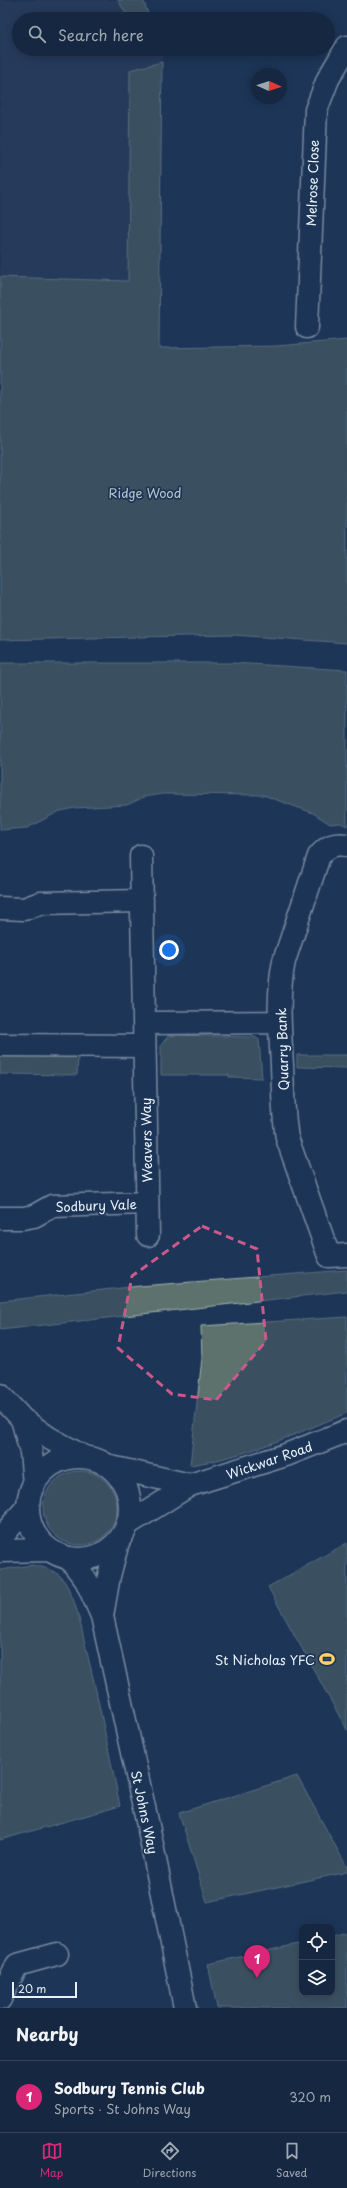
<!DOCTYPE html>
<meta charset="utf-8">
<style>
:root{--surface:#162841;--page:#23344c;--text:#f1f3f6;--muted:#9ea6b1;--line:#35445a;--accent:#db2777}
body{margin:0;font-family:"Playpen Sans",sans-serif;background:var(--page);color:var(--text)}
.controls{position:absolute;right:12px;bottom:12px;display:grid;overflow:hidden;border-radius:8px;box-shadow:0 2px 10px #0003}
.controls button{width:36px;height:36px;display:grid;place-items:center;padding:0;border:0;border-bottom:1px solid var(--line);background:var(--surface);color:var(--text);font:20px sans-serif}
.compass{position:absolute;left:251px;top:68px;width:36px;height:36px;border-radius:50%;background:var(--surface);box-shadow:0 2px 10px #0003;rotate:93deg}
.scale{position:absolute;left:12px;bottom:10px;width:65px;box-sizing:border-box;padding-left:4px;border:2px solid #e8f1f8;border-top:0;font-size:11px;line-height:14px;white-space:nowrap;color:#e8f1f8;-webkit-text-stroke:3px #1d3557;paint-order:stroke}
.you{position:absolute;left:169px;top:950px;width:14px;height:14px;margin:-10px;border:3px solid #fff;border-radius:50%;background:#1a73e8;box-shadow:0 0 0 6px #1a73e833}
.badge{display:grid;place-items:center;width:26px;height:26px;border-radius:50%;background:var(--accent);color:#fff;font-size:13px;font-weight:700}
.pin{position:absolute;translate:-50% -33px;filter:drop-shadow(0 1px 2px #0008)}
.pin::after{content:'';position:absolute;top:21px;width:14px;height:12px;background:inherit;clip-path:polygon(0 0,100% 0,50% 100%)}
.list{margin:0;padding:0;list-style:none}
h2{display:flex;justify-content:space-between;align-items:center;height:52px;margin:0;padding:0 16px;font-size:17px}
h2 small{font-size:13px;font-weight:400;color:var(--muted)}
.list li{display:grid;grid-template-columns:26px 1fr auto;gap:12px;align-items:center;box-sizing:border-box;height:72px;padding:0 16px;border-top:1px solid var(--line)}
.list b{display:block;font-size:15px;white-space:nowrap}
.list p{margin:0;font-size:13px;white-space:nowrap;color:var(--muted)}
.list em{font-size:13px;font-style:normal;color:var(--muted)}
.icon{flex:none;width:22px;height:22px;fill:none;stroke:currentColor;stroke-width:2;stroke-linecap:round;stroke-linejoin:round}
.map{position:relative;flex:none;width:347px;height:2008px;overflow:hidden}
.search{position:absolute;background:var(--surface);box-shadow:0 2px 10px #0003;left:12px;right:12px;top:12px;height:44px;display:flex;align-items:center;gap:10px;box-sizing:border-box;padding:0 14px;border-radius:22px;color:var(--muted);font-size:15px}
.sheet{height:124px;background:var(--surface)}
nav{display:flex;justify-content:space-around;align-items:center;box-sizing:border-box;height:56px;border-top:1px solid var(--line);background:var(--surface);font-size:11px;color:var(--muted)}
nav a{display:grid;justify-items:center;gap:2px}
nav .on{color:var(--accent)}
.map>svg:first-child{display:block}
.built{fill:#32435e}
.green{fill:#5d726d;stroke:#a2b2b2}
.lines{fill:none;stroke-linecap:round;stroke-linejoin:round}
.minor-casing{stroke:#e8f1f8;stroke-width:25}
.tertiary-casing{stroke:#e8f1f8;stroke-width:25}
.secondary-casing{stroke:#e8f1f8;stroke-width:25}
.minor{stroke:#1d3557;stroke-width:22}
.tertiary{stroke:#1d3557;stroke-width:22}
.secondary{stroke:#1d3557;stroke-width:22}
.marked{fill:none;stroke:#cd598a;stroke-width:3;stroke-dasharray:8 5;stroke-linejoin:round}
.labels{text-anchor:middle;dominant-baseline:central;stroke-width:3.5;stroke-linejoin:round;paint-order:stroke}
.street-label{font-size:13px;fill:#e8f1f8;stroke:#1d3557}
.park-label{font-size:13px;fill:#b7c5c7;stroke:#1d3557}
.poi-label{font-size:13px;fill:#e8f1f8;stroke:#1d3557;text-anchor:end}
</style>
<div class="map">
<svg width="347" height="2008" viewBox="0 0 347 2008">
<rect width="100%" height="100%" fill="#1d3557"/>
<filter id="ink" filterUnits="userSpaceOnUse"><feTurbulence type="fractalNoise" baseFrequency=".025" numOctaves="2"/><feDisplacementMap in="SourceGraphic" scale="8" xChannelSelector="R" yChannelSelector="G"/><feConvolveMatrix kernelMatrix="1 2 1 2 8 2 1 2 1" color-interpolation-filters="sRGB"/></filter>
<g filter="url(#ink)">
<!-- built -->
<path class="built" d="M0 0H118L129 19H19V49H163L162 62 130 70 128 281 0 277Z"/>
<!-- green -->
<path class="green" d="M118 0H143L150 19H129Z
M162 62 159 348 277 346 347 340V643L233 635 0 640V277L128 281 130 70Z
M0 663H233L347 670V826L341 823 330 824 313 813 263 795 163 794 144 797 127 805 75 808 60 811 27 828 0 830Z
M169 1035 255 1037 259 1040 262 1078 229 1077V1075H161V1045Z
M0 1054 78 1055 77 1075 0 1074Z
M297 1055H347V1068L297 1067Z
M347 1270V1291L0 1330V1301L140 1286Z
M347 1317V1413C295 1434 246 1457 190 1465L202 1358 201 1326Z
M43 1508a37 37 0 1 1 74 0a37 37 0 1 1-74 0Z
M347 1543V1730L268 1587Z
M32 1565C42 1567 52 1569 60 1576 75 1592 81 1627 86 1648 99 1700 109 1753 120 1806L0 1840V1570Z
M297 1776 347 1867V1872L207 1902 179 1813Z
M347 1932V2008H217L208 1964 302 1943V1993H332V1936Z"/>
<g class="lines">
<defs>
<path id="minor" d="M307 327 316 110 328 79 347 47
M347 845C333 843 328 846 319 856L284 961C277 995 280 1030 282 1065 283 1090 283 1114 287 1138L329 1256 347 1255
M141 856 148 1235
M0 908 24 909 40 903 142 901
M144 1023 279 1022
M0 1045 144 1046
M0 1218H23L34 1216 52 1206 147 1203
M0 1395 22 1419 49 1438 84 1457
M22 1419 31 1452 34 1484
M0 1999 17 1965 57 1954"/>
<path id="tertiary" d="M69 1558 86 1580 102 1616 149 1830 185 2008
M102 1616 109 1576 118 1542"/>
<path id="secondary" d="M28 1508a51 51 0 1 1 102 0a51 51 0 1 1-102 0Z
M111 1467 190 1485
M128 1524 190 1485 286 1455 347 1431
M0 1539 28 1506
M0 1551 50 1550"/>
</defs>
<!-- minor casing -->
<use href="#minor" class="minor-casing"/>
<!-- tertiary casing -->
<use href="#tertiary" class="tertiary-casing"/>
<!-- secondary casing -->
<use href="#secondary" class="secondary-casing"/>
<!-- minor -->
<use href="#minor" class="minor"/>
<!-- tertiary -->
<use href="#tertiary" class="tertiary"/>
<!-- secondary -->
<use href="#secondary" class="secondary"/>
</g>
</g>
<!-- marked area -->
<path d="M0 0H347V2008H0ZM202 1226 257 1249 266 1341 216 1400 172 1394 118 1348 132 1276Z" fill="#1d3557" fill-opacity=".55" fill-rule="evenodd"/>
<path class="marked" d="M202 1226 257 1249 266 1341 216 1400 172 1394 118 1348 132 1276Z"/>
<!-- icons -->
<defs>
<symbol id="stadium-bare" viewBox="-9 -9 18 18"><path d="M0-5a6.5 5 0 1 0 0 10a6.5 5 0 1 0 0-10ZM-3.5-1.8h7v3.6h-7Z" fill="#ffd166" stroke="#1d3557" stroke-width="2.5" paint-order="stroke"/></symbol>
</defs>
<g fill-rule="evenodd">
<use href="#stadium-bare" x="316" y="1648" width="22" height="22"/>
</g>
<g class="labels">
<!-- street labels -->
<g class="street-label">
<text transform="translate(312 183) rotate(-88)">Melrose Close</text>
<text transform="translate(282 1049) rotate(-92)">Quarry Bank</text>
<text transform="translate(146 1140) rotate(-91)">Weavers Way</text>
<text transform="translate(96 1205) rotate(-2)">Sodbury Vale</text>
<text transform="translate(269 1460) rotate(-19)">Wickwar Road</text>
<text transform="translate(145 1812) rotate(78)">St Johns Way</text>
</g>
<!-- park labels -->
<g class="park-label">
<text x="145" y="492">Ridge Wood</text>
</g>
<!-- poi labels -->
<g class="poi-label">
<text x="315" y="1659">St Nicholas YFC</text>
</g>
</g>
</svg>
<div class="controls">
<button><svg class="icon" aria-label="locate" viewBox="0 0 24 24"><circle cx="12" cy="12" r="6"/><path d="M12 2v4M12 18v4M2 12h4M18 12h4"/></svg></button>
<button><svg class="icon" aria-label="layers" viewBox="0 0 24 24"><path d="M12 4l9 5-9 5-9-5zM3 14l9 5 9-5"/></svg></button>
</div>
<svg class="compass" viewBox="-18 -18 36 36"><path d="M0-13l5 13h-10z" fill="#e53935"/><path d="M0 13l5-13h-10z" fill="#9ea6b1"/></svg>
<div class="scale">20 m</div>
<div class="you"></div>
<div class="pin badge" style="left:257px;top:1978px">1</div>
<div class="search"><svg class="icon" aria-label="search" viewBox="0 0 24 24"><circle cx="10" cy="10" r="6"/><path d="M15 15l6 6"/></svg>Search here</div>
</div>
<section class="sheet">
<h2>Nearby<small></small></h2>
<ul class="list">
<li><span class="badge">1</span><div><b>Sodbury Tennis Club</b><p>Sports · St Johns Way</p></div><em>320 m</em></li>
</ul>
</section>
<nav>
<a class="on"><svg class="icon" aria-label="map" viewBox="0 0 24 24"><path d="M3 6l6-2 6 2 6-2v14l-6 2-6-2-6 2zM9 4v14M15 6v14"/></svg>Map</a>
<a><svg class="icon" aria-label="directions" viewBox="0 0 24 24"><path d="M12 3l9 9-9 9-9-9zM9 14v-3h6M13 9l2 2-2 2"/></svg>Directions</a>
<a><svg class="icon" aria-label="saved" viewBox="0 0 24 24"><path d="M7 4h10v16l-5-4-5 4z"/></svg>Saved</a>
</nav>
